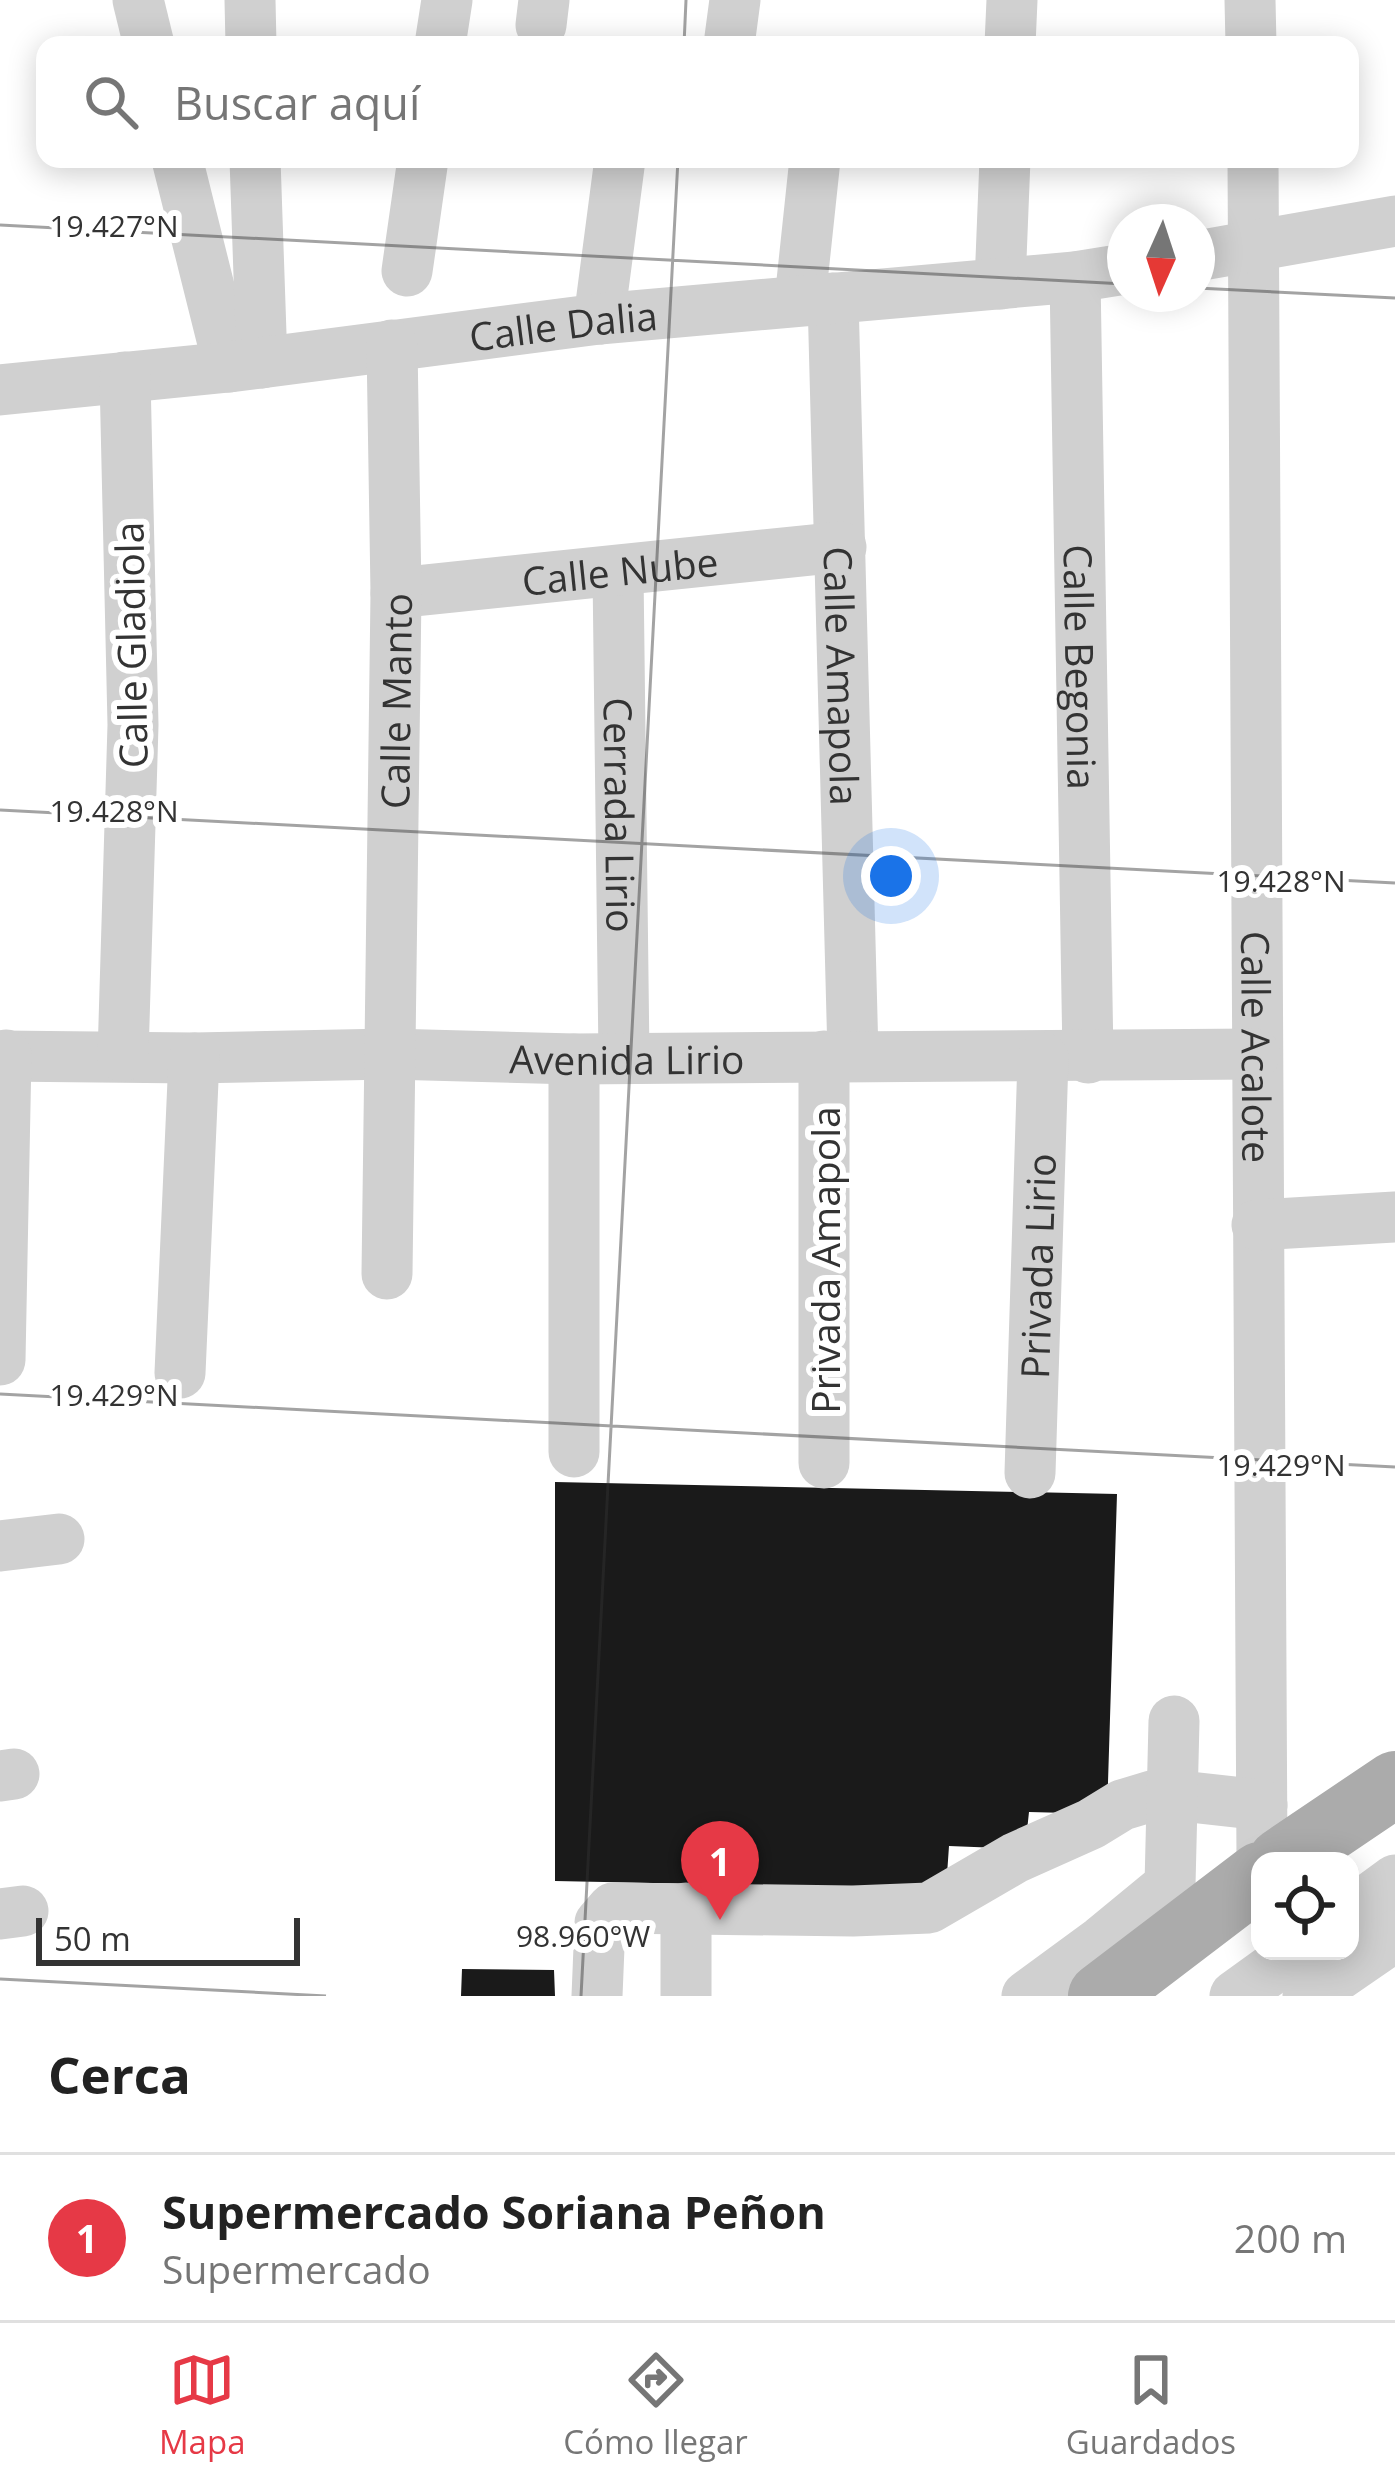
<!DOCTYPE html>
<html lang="es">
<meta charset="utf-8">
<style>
:root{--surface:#fff;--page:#f6f6f6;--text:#222;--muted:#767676;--line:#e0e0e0;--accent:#e63946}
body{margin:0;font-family:"Open Sans",sans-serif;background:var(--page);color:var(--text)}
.controls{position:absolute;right:36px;bottom:36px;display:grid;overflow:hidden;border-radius:24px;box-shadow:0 6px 30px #0003}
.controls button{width:108px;height:108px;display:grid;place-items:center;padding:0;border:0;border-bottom:3px solid var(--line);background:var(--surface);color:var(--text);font:60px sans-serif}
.compass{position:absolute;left:1107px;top:204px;width:108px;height:108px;border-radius:50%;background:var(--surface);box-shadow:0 6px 30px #0003;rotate:183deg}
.scale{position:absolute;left:36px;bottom:30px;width:264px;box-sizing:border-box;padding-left:12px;border:6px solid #333;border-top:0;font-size:33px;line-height:42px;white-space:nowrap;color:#333;-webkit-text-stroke:9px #fff;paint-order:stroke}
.you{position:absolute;left:891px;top:876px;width:42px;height:42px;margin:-30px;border:9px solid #fff;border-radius:50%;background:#1a73e8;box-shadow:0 0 0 18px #1a73e833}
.badge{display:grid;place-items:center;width:78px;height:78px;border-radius:50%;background:var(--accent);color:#fff;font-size:39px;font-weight:700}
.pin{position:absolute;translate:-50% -99px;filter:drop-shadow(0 3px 6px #0008)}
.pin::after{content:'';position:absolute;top:63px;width:42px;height:36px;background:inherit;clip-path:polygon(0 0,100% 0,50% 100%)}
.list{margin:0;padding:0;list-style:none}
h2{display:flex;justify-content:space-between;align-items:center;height:156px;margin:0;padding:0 48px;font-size:51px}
h2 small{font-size:39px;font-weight:400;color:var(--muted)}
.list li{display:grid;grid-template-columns:78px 1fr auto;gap:36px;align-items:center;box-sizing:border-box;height:168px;padding:0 48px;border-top:3px solid var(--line)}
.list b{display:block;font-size:45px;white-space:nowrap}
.list p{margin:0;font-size:39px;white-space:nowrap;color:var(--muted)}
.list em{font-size:39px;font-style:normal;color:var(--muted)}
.icon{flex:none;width:66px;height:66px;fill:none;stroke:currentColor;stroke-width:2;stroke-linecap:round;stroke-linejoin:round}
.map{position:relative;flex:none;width:1395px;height:1996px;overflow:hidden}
.search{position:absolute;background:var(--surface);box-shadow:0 6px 30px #0003;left:36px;right:36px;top:36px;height:132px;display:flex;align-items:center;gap:30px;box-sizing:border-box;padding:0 42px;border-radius:24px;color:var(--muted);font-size:45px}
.sheet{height:324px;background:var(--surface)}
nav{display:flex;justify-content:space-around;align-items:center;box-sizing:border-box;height:168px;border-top:3px solid var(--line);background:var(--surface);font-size:33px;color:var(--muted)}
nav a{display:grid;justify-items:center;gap:6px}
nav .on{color:var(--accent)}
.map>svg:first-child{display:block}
.building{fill:#1a1a1a}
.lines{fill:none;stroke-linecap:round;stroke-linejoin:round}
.minor{stroke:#d0d0d0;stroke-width:51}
.major{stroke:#ababab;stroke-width:66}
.ticks{fill:none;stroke:#333;stroke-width:3;stroke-opacity:0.45}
.labels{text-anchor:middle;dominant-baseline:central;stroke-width:12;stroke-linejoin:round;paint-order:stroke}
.street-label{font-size:39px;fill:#333;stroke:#fff}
.ticks-label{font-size:30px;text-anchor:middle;fill:#333;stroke:#fff;stroke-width:12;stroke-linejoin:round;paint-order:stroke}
</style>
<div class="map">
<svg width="1395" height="1996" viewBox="0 0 1395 1996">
<rect width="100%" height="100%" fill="#fff"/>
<!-- building -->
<path class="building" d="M555 1482 1117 1494 1107 1814 1029 1812 1025 1849 949 1846 946 1889 555 1881Z
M462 1969 554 1970 555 1996H461Z"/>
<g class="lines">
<!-- minor -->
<g class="minor">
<path d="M138 0 149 45"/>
<path d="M250 0 251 45"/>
<path d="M1250 0 1251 45"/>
<path d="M541 25 544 0"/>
<path d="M440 45 447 0"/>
<path d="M729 45 735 0"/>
<path d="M1010 45 1012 0"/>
<path d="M177 159 229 367"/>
<path d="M255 159 262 363"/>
<path id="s1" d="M1253 159 1262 1861"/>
<path d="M1197 256 1395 221"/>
<path d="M407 271 423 159"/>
<path id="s2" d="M1075 277 1088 1058"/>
<path d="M1000 284 1005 159"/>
<path id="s3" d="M833 298 853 1055"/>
<path d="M800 300 815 159"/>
<path d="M599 319 620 159"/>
<path id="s4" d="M0 390 229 367 599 319 1075 277 1125 269"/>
<path id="s5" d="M618 572 624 1058"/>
<path id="s6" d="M396 593 841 547"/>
<path id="s7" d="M0 1056 194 1058 389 1054 574 1059 1255 1054"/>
<path d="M123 1056 133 725 125 377"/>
<path d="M1257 1225 1395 1217"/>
<path id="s8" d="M387 1274 396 593 392 345"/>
<path d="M0 1360 6 1055"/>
<path d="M180 1373 194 1058"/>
<path d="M574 1452V1059"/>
<path d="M824 1463V1056"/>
<path id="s9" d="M1030 1473 1043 1058"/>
<path d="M0 1546 59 1539"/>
<path d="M0 1776 14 1774"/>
<path d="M1350 1913 1395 1880"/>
<path d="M0 1914 23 1911"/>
<path d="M597 1996 600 1923 613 1908 853 1911 929 1908 1015 1858 1091 1824 1122 1805 1152 1796 1172 1795 1262 1805"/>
<path d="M686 1996V1908"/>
<path d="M1027 1996 1102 1941 1170 1885 1174 1721"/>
<path d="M1235 1996 1297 1951"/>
<path d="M1308 1996 1395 1936"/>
</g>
<!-- major -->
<path class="major" d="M1281 1861 1395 1784
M1101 1996 1260 1875"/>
</g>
<!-- ticks -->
<path class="ticks" d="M684 45 686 0M0 225 1125 284M1197 288 1395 298M0 810 1395 883M0 1394 1395 1467M0 1979 326 1996M581 1996 678 159"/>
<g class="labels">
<!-- street labels -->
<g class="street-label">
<text stroke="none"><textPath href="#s4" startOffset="567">Calle Dalia</textPath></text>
<text stroke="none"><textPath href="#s6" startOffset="225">Calle Nube</textPath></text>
<text transform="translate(130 645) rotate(-91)">Calle Gladiola</text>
<text stroke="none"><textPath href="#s2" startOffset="390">Calle Begonia</textPath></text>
<text stroke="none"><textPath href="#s3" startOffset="378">Calle Amapola</textPath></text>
<text stroke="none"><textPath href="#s8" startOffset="573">Calle Manto</textPath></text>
<text stroke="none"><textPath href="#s5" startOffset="243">Cerrada Lirio</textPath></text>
<text stroke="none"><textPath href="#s1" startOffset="888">Calle Acalote</textPath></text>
<text stroke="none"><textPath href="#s7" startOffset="627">Avenida Lirio</textPath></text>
<text transform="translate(824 1260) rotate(-90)">Privada Amapola</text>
<text stroke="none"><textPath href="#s9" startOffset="207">Privada Lirio</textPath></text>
</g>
</g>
<g class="ticks-label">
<text x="114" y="237">19.427°N</text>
<text x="114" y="822">19.428°N</text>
<text x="1281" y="892">19.428°N</text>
<text x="114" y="1406">19.429°N</text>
<text x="1281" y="1476">19.429°N</text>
<text x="583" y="1947">98.960°W</text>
</g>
</svg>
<div class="controls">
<button><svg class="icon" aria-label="locate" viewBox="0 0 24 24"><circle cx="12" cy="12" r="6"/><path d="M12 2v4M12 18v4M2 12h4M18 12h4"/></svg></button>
</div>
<svg class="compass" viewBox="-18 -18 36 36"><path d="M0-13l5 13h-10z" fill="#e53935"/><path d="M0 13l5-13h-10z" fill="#767676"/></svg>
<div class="scale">50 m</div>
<div class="you"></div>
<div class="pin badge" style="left:720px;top:1920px">1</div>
<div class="search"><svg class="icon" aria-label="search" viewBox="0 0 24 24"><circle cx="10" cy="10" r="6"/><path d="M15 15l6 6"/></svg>Buscar aquí</div>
</div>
<section class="sheet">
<h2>Cerca<small></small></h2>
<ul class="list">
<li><span class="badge">1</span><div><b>Supermercado Soriana Peñon</b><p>Supermercado</p></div><em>200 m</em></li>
</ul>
</section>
<nav>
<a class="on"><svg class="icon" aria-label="map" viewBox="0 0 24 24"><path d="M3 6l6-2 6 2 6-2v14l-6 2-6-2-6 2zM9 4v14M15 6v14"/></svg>Mapa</a>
<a><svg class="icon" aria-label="directions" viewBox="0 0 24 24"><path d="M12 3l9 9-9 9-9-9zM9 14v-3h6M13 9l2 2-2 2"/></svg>Cómo llegar</a>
<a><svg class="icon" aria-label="saved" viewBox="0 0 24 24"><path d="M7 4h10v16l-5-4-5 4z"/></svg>Guardados</a>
</nav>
